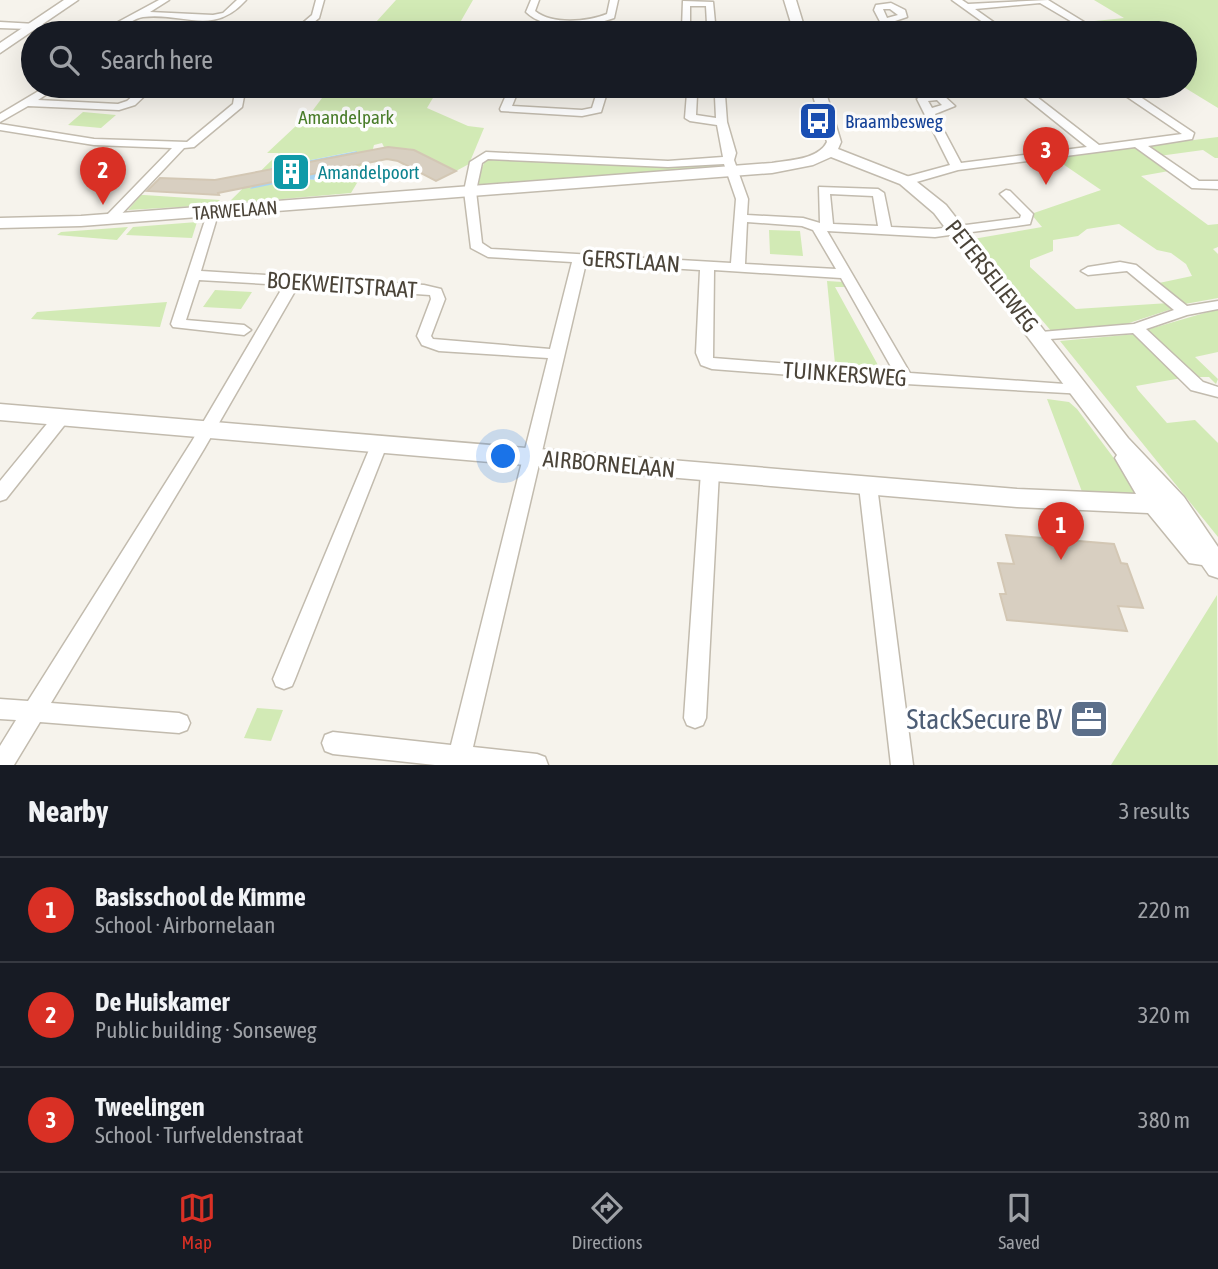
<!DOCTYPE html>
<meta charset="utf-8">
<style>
:root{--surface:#171b24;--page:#242831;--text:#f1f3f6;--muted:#9ea1a6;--line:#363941;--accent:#d93025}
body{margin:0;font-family:"Asap Condensed",sans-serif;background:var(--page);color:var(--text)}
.you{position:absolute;left:504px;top:457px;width:24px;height:24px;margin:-18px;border:5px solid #fff;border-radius:50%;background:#1a73e8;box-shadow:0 0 0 10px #1a73e833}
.badge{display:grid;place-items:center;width:46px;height:46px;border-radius:50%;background:var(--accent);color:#fff;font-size:23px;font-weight:700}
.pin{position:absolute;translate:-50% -58px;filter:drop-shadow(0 2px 4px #0008)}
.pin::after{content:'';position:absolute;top:37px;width:24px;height:21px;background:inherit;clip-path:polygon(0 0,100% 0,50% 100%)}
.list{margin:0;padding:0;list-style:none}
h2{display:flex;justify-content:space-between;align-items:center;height:91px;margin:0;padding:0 28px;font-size:30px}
h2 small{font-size:23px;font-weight:400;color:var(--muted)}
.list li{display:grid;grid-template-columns:46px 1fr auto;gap:21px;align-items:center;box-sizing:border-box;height:105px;padding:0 28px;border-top:2px solid var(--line)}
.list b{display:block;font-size:26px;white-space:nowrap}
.list p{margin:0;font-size:23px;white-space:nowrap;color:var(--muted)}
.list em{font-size:23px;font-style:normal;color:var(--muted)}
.icon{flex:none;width:38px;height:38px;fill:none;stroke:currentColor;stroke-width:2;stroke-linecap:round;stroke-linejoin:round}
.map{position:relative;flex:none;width:1218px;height:765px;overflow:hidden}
.search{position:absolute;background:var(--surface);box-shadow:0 7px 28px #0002;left:21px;right:21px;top:21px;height:77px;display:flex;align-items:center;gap:18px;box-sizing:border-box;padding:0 24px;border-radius:38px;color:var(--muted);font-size:26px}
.sheet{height:406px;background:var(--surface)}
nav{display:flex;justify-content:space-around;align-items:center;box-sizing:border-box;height:98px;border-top:2px solid var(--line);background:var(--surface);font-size:19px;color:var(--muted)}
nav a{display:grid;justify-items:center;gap:4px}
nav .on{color:var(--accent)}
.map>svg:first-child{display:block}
.green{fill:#d2eab5;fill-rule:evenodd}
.water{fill:#a9d4f2}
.building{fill:#d8cfc1;stroke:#d3c7b4;stroke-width:2}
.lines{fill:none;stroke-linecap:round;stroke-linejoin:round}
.minor-casing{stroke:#c2bbae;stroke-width:3}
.tertiary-casing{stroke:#c2bbae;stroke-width:3}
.minor{fill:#fff;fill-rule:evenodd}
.tertiary{fill:#fff;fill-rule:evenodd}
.labels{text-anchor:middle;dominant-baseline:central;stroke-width:7;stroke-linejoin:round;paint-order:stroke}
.far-park-label{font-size:19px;fill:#4a7f2a;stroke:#fff}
.far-transit-label{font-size:19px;fill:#164399;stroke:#fff;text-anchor:start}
.far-culture-label{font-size:19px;fill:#0d838f;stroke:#fff;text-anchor:start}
.far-street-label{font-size:19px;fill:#4b4439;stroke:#fff}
.street-label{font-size:23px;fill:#4b4439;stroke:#fff}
.near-service-label{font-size:28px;fill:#4e5e75;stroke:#fff;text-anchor:end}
</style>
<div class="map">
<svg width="1218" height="765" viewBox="0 0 1218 765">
<rect width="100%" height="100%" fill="#f6f3ec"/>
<!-- green -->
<path class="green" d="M396 0H473L454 33H366Z
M1094 0H1218V108L1182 86H1185V74L1190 73 1185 70V33H1123L1145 31 1130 21 1089 25 1085 22 1124 18Z
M331 86H440L427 108 468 126 484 128 469 164 456 171 411 149 384 147 382 143 374 145 369 163 351 193 227 204 279 153H267L313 110ZM356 151 339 181 299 179 252 188 278 161 301 162Z
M83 112 116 115 101 128 68 125Z
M1218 137V158H1215L1203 150 1159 156 1145 146Z
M1135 147 1169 171 1141 176 1208 225 1218 224V247L1213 249 1218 254V298L1185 304 1159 283 1192 276 1186 264 1171 253 1157 250 1119 224 1087 229 1078 236 1053 240V251L1030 260V267L1076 309 1169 303 1175 308 1126 324 1052 332 973 239 1042 227 1031 214 1101 190 1054 158Z
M486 159 680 167 722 165 713 169 478 185 476 181Z
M141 195H144L220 200 214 205 128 210Z
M197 222 192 238 126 235 133 227Z
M128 227 117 240 57 235 61 232Z
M769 230 800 231 803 256 770 254Z
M827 281 843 282 845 287H835L879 367 835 364Z
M215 290 252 292 241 309 203 307Z
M167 302 160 327 31 319 37 312Z
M1218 309V352L1195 357 1218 379 1216 384 1209 377H1197L1146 330Z
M1136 334 1182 378 1136 386 1138 390 1167 423 1195 420 1218 443V537L1060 341Z
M1047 399 1069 402 1077 409 1131 481 1135 489 1133 494 1084 497Z
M1217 595 1218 765H1111Z
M257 708 283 710 271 741 244 738Z"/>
<!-- water -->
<path class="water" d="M357 151 339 181 299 179 250 189 278 161 301 162Z"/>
<!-- building -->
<path class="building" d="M388 147 414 150 456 171 436 181 398 161 387 159 218 193 219 195 147 191 160 178 215 180Z
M1006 535 1114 544 1121 563 1127 564 1143 608 1118 606 1127 631 1007 620 1000 594H1006L998 563 1014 564Z"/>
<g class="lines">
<defs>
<path id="minor" d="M159 0H169L150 12 213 15 223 13 237 0H246C213 37 184 12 143 17 135 18 126 25 119 29L140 30 144 33 0 28V22L107 28Z
M316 0H324L319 18 301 33H291L312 15Z
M531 0H539L535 11C552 25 587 22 607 14L610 0H618L614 18C590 27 546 32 526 12Z
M952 0H962L968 4 1048 0 1102 33H1091L1040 3 975 9 1009 33H998Z
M683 1 713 2 716 33H708L707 30 682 28ZM690 6H706L707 24 690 23Z
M891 3 905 10 907 17 889 23 895 33H886L874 10 876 5ZM883 9H890L898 15 887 18Z
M47 86H59L38 100 118 104 127 101 144 86H155L135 105 119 110 28 106 0 122V114Z
M236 86H246L242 107 194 147 184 148 114 222H106V216L172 148 94 145 0 130V124L94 139 187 142 233 104Z
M510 86H520L512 106 582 110 592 108 599 86H609L601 112 582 116 501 111 500 109Z
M1011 86H1022L1030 92 1085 86H1124L1194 133 1192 139 1148 146 1199 181H1218V189L1192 188 1135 147 958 170 906 185 902 184V178L950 165 917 99 922 95H943L955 106 935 114 961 163 1087 147ZM1114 88 1182 134 1099 145 1037 97ZM937 100 942 105 932 108 928 101Z
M705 88 725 95 727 122 736 153 734 160 748 199 747 215 803 218 820 223 819 187 878 189 884 193 891 227 935 229 1020 218 1021 215 1000 194 1006 190 1010 191 1033 214 1030 224 935 237 827 231 910 373 1079 385 1087 390 1085 394 906 384 712 369 701 365 696 353 700 270 586 263 473 747 537 754 545 757 548 765H435L333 754 325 751 322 743 325 735 333 732 451 745 548 358 439 351 422 345 417 336 431 299 430 295 298 286 204 449 51 703 179 713 187 716 190 723 187 730 179 733 40 722 14 765H0V746L16 720 0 719V699L28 701 192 441 284 285 199 280 186 320 244 325 251 330 244 335 173 327 171 324 209 208 213 207 219 211 201 271 424 285 441 289 445 299 431 336 433 339 550 349 572 262 488 257 471 248 464 191 470 162 486 152 668 161 723 157 717 125 690 121 685 118 687 93ZM705 94 715 97 716 118 696 115 697 95ZM488 159 668 167 724 164 736 199 731 263 491 249 482 243 476 191 482 163ZM830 194 873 196 878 226 833 224ZM747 222 802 226 813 230 836 269 745 264ZM714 270 841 278 894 372 713 358Z
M1120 262 1136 265 1187 306 1218 301V309L1187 315 1146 329 1203 382 1218 387V397L1191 390 1133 333 1036 340 1034 337 1041 332 1134 324 1174 310 1127 271 1088 275 1081 271 1088 267Z
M61 412 69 418 67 422 6 499 0 501V481L55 414Z
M379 439 385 441 387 445 295 679 292 686 284 689 276 686 273 679 371 445 373 441Z
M710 466 716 467 719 472 706 718 703 725 695 728 687 725 684 718 701 472 704 467Z
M868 479 874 481 877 486 913 765H891L859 486 862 481Z"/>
<path id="tertiary" d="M64 0H78L0 53V43Z
M784 0H796L806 33H794Z
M810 86H824L841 142 838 149 912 178 946 205 1128 438 1184 497 1218 547V578L1209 575 1202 565 1189 563 1148 513 1017 507 0 420V404L1017 489 1136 494 1115 458 1117 455 934 213 900 184 831 157 813 165 772 173 81 226 0 228V218L81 216 772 163C789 160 818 160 827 142Z"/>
</defs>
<!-- minor casing -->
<use href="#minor" class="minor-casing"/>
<!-- tertiary casing -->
<use href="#tertiary" class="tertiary-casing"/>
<!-- minor -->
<use href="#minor" class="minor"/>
<!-- tertiary -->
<use href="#tertiary" class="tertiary"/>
</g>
<!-- icons -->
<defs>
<symbol id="bus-square" viewBox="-11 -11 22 22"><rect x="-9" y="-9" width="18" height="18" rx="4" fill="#1a4fb4" stroke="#fff"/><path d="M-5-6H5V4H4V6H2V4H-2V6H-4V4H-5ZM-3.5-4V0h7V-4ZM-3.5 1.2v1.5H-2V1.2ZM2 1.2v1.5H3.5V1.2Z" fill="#fff"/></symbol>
<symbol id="building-square" viewBox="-11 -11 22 22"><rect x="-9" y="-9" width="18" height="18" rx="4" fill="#0f9aa8" stroke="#fff"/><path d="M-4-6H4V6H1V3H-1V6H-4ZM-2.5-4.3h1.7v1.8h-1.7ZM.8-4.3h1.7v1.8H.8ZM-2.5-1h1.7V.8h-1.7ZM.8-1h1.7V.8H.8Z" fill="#fff"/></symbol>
<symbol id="office-square" viewBox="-11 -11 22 22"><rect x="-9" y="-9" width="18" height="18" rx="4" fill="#5c6f8a" stroke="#fff"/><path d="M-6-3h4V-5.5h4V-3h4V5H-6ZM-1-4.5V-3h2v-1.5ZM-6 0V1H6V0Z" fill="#fff"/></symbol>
</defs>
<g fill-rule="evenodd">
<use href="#bus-square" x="796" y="99" width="44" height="44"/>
<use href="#building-square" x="269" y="150" width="44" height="44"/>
<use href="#office-square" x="1067" y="697" width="44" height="44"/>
</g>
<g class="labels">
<!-- far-park labels -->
<g class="far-park-label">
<text x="346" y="117">Amandelpark</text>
</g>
<!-- far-transit labels -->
<g class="far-transit-label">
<text x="845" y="121">Braambesweg</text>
</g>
<!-- far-culture labels -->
<g class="far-culture-label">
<text x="318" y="172">Amandelpoort</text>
</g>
<!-- far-street labels -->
<g class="far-street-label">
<text transform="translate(235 210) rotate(-4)">TARWELAAN</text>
</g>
<!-- street labels -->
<g class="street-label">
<text transform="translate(631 261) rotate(4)">GERSTLAAN</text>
<text transform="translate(992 276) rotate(52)">PETERSELIEWEG</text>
<text transform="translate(342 285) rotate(4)">BOEKWEITSTRAAT</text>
<text transform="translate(845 374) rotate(4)">TUINKERSWEG</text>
<text transform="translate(609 464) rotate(5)">AIRBORNELAAN</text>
</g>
<!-- near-service labels -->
<g class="near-service-label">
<text x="1062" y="719">StackSecure BV</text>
</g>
</g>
</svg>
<div class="you"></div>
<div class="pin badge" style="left:1061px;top:560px">1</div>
<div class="pin badge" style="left:103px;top:205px">2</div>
<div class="pin badge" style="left:1046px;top:185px">3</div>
<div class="search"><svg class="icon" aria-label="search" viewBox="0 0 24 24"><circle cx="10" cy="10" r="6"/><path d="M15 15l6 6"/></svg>Search here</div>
</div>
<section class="sheet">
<h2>Nearby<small>3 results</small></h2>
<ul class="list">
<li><span class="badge">1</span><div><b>Basisschool de Kimme</b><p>School · Airbornelaan</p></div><em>220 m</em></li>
<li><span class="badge">2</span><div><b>De Huiskamer</b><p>Public building · Sonseweg</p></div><em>320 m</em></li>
<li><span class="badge">3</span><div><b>Tweelingen</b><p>School · Turfveldenstraat</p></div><em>380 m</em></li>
</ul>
</section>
<nav>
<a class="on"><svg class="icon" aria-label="map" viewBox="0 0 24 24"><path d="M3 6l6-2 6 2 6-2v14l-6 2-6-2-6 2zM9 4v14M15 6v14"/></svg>Map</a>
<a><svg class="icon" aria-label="directions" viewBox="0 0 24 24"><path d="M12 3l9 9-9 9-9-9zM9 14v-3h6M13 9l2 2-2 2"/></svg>Directions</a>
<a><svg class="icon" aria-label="saved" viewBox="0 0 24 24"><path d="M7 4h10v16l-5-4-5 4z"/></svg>Saved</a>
</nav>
